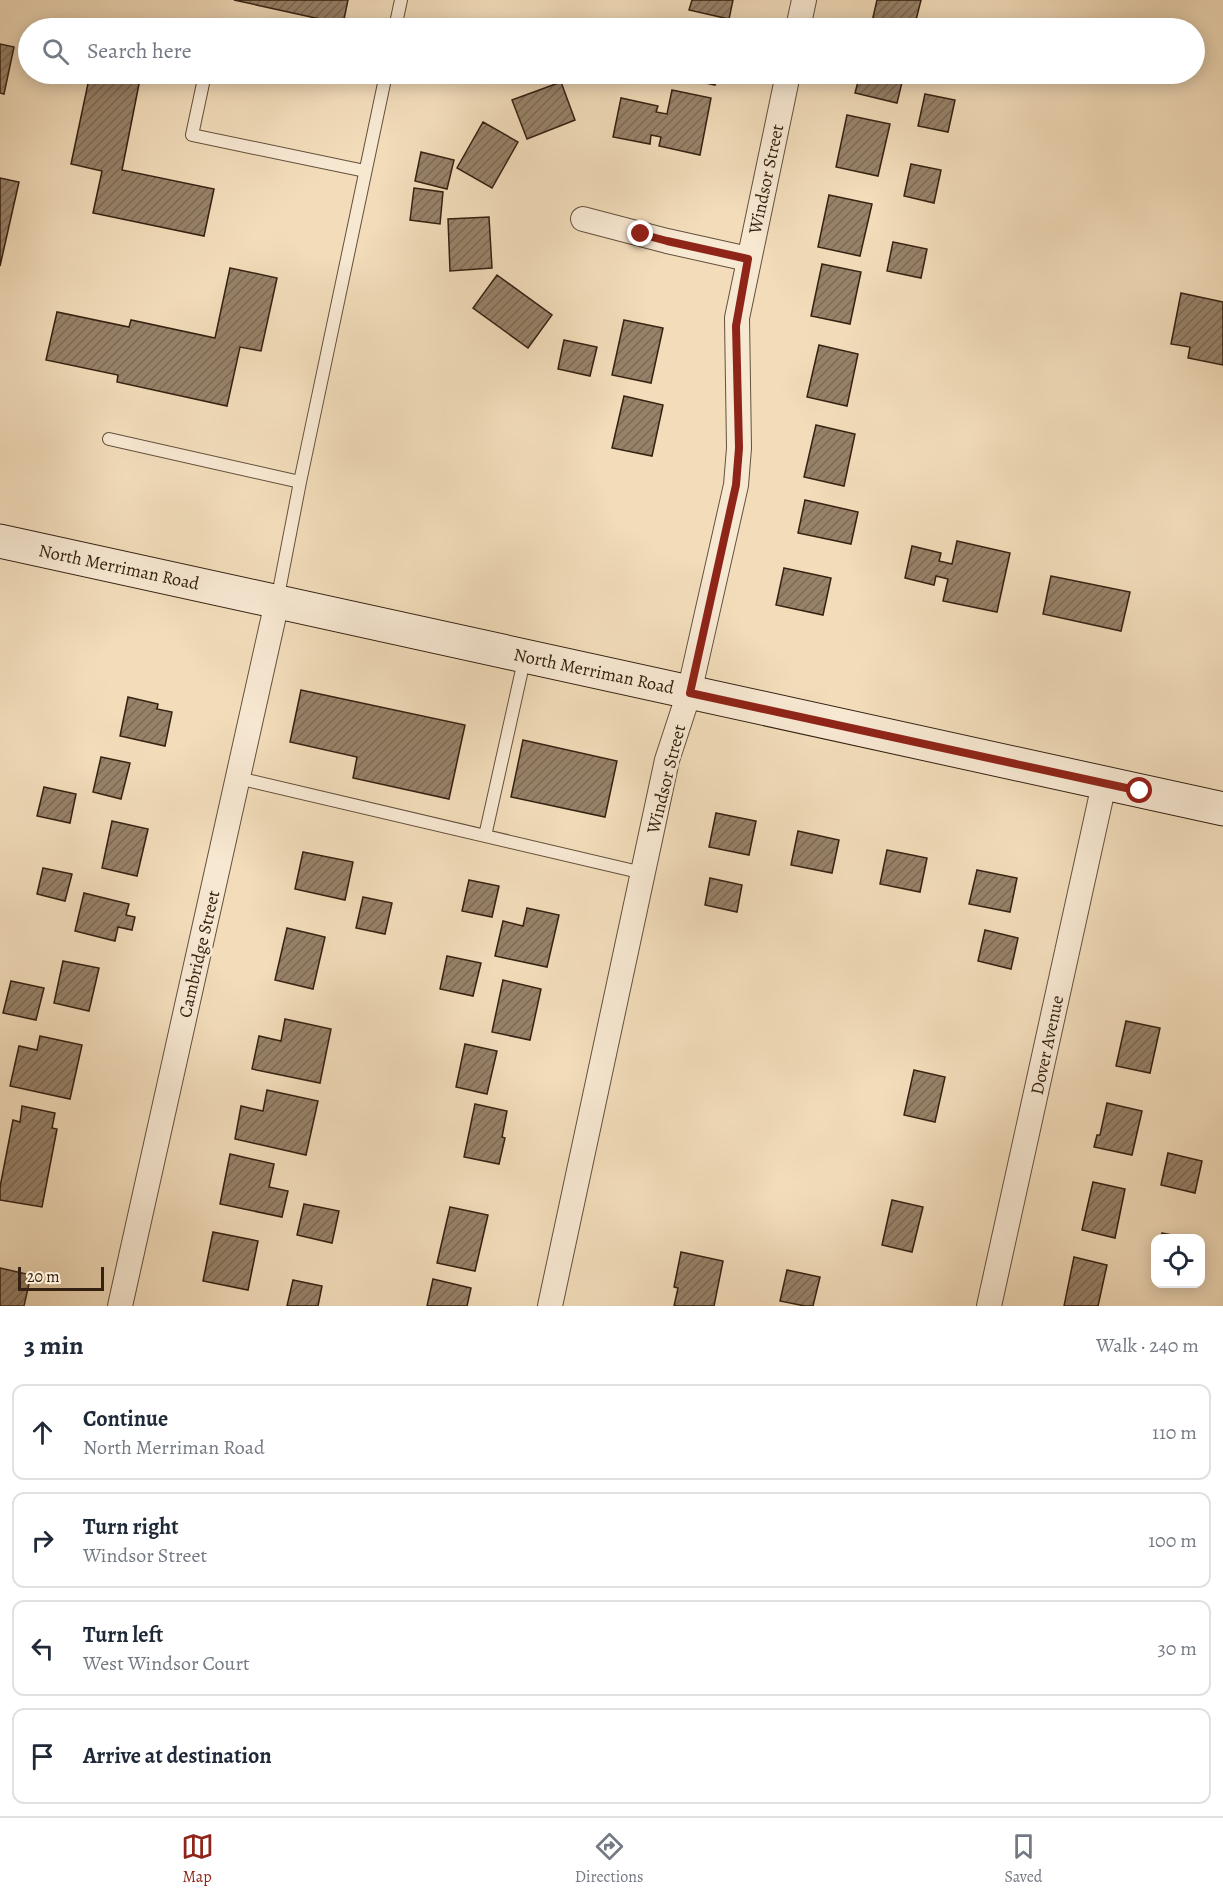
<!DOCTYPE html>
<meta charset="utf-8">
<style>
:root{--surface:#fff;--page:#f6f6f7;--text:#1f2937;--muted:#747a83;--line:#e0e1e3;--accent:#8f2418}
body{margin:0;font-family:Alegreya,serif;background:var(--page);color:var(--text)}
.controls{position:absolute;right:18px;bottom:18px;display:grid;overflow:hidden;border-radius:12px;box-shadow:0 3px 15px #0003}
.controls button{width:54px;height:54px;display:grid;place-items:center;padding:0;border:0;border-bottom:2px solid var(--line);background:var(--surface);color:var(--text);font:30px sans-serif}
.scale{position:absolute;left:18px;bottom:15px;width:86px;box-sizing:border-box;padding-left:6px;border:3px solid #352111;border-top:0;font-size:16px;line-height:21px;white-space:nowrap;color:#352111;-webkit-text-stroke:4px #f7e8d2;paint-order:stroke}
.stop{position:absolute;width:18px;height:18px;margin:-14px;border:4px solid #8f2418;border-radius:50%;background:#fff}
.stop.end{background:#8f2418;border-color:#fff;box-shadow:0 2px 6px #0008}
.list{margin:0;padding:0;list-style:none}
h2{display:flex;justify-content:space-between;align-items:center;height:78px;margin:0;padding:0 24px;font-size:26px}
h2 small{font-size:20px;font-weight:400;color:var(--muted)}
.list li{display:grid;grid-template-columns:39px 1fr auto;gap:18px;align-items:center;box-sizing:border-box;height:96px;margin:0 12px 12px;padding:0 12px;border:2px solid var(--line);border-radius:12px}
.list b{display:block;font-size:22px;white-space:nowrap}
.list p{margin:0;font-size:20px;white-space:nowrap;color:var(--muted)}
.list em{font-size:20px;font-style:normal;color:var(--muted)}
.icon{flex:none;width:33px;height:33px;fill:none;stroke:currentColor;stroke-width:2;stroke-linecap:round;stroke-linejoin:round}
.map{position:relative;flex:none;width:1223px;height:1306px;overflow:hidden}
.search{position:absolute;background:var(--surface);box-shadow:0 3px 15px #0003;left:18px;right:18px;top:18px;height:66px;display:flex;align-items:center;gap:15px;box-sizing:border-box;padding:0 21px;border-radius:33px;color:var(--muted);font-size:22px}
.sheet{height:510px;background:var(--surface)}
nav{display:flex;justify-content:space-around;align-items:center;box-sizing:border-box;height:84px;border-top:2px solid var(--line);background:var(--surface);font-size:16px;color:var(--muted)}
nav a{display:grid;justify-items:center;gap:3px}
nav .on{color:var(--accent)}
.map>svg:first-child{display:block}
.building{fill:url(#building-hatch);stroke:#352111;stroke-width:1.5}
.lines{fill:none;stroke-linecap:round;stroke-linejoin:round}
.lane-casing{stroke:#64503b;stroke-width:14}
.street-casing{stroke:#64503b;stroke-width:26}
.secondary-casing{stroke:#352111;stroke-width:35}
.lane{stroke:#f7e8d2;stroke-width:12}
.street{stroke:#f7e8d2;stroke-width:24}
.secondary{stroke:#f7e8d2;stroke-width:33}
.route{stroke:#8f2418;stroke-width:8}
.labels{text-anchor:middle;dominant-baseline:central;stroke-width:6;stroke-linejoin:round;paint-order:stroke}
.street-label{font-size:18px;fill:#352111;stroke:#f7e8d2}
</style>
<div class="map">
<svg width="1223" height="1306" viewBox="0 0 1223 1306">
<defs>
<pattern id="building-hatch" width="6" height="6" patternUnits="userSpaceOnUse" patternTransform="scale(1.5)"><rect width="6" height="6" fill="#978269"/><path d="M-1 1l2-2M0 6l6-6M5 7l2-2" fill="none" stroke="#7c6a55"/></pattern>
</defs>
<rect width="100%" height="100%" fill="#f2dcba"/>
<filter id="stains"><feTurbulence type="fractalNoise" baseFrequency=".00333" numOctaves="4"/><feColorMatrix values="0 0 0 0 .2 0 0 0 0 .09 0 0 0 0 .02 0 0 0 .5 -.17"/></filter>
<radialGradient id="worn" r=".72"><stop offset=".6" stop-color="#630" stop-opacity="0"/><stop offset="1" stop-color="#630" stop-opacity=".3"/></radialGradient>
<!-- building -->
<path class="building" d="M234 0H348L343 24Z
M692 0H733L729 19 689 10Z
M877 0H921L914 28H881L871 26Z
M0 44 14 47 4 94 0 93Z
M90 74H141L122 170 214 189 204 236 93 213 102 171 71 164Z
M675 74H717L715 85 675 76Z
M860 74H904L897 103 855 93Z
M561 82 575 120 527 139 512 100Z
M672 90 711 98 700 155 659 146 661 137 651 135 650 144 613 137 621 98 658 106 656 112 667 114Z
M925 94 955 100 948 132 918 126Z
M847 115 890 124 878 176 836 167Z
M483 122 518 142 492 188 457 168Z
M421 152 454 160 447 189 415 181Z
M911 164 941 170 934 203 904 196Z
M0 178 19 182 0 266Z
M414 188 443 192 440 224 410 220Z
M829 195 872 204 860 256 818 247Z
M489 217 492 268 450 271 448 219Z
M893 242 927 249 921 278 887 271Z
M822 264 861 272 850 324 811 316Z
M230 268 277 278 261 351 240 347 227 406 117 382 118 375 46 360 57 312 129 327 131 320 215 338Z
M497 275 552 315 528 348 473 308Z
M1181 293 1223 302V365L1188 358 1190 347 1171 344Z
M624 320 663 328 651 383 612 375Z
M564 340 597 347 590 376 558 369Z
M819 345 858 354 847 406 807 397Z
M624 396 663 405 652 456 612 448Z
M816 425 855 434 844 486 804 477Z
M805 500 858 512 851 544 798 533Z
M957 541 1010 553 997 612 943 601 948 579 936 576 934 585 905 578 912 546 941 553 939 561 952 564Z
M784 568 831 578 823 615 776 605Z
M1051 576 1130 592 1121 631 1043 614Z
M301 690 465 725 449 799 353 778 357 757 290 742Z
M128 697 158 704 157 709 172 712 165 746 120 736Z
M523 740 617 761 605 817 511 797Z
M101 757 130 763 121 799 93 792Z
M44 787 76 794 70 823 37 816Z
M716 813 756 821 749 855 709 847Z
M112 821 148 829 137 876 102 868Z
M798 831 839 840 832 873 791 865Z
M887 850 927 858 920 892 880 884Z
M303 852 353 862 345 900 295 889Z
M43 868 72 874 65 901 37 894Z
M977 870 1017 878 1010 912 969 904Z
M710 878 742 885 737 912 705 905Z
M469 880 499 886 492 917 462 911Z
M84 893 129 904 126 915 135 917 132 930 118 927 115 941 75 931Z
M363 897 392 903 385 934 356 928Z
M527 908 559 915 547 967 495 956 503 921 523 926Z
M287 928 325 937 313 989 275 980Z
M985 930 1018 938 1011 969 978 961Z
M447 956 481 963 473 996 440 989Z
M63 961 99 968 89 1011 54 1003Z
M503 980 541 989 530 1040 492 1032Z
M11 981 44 988 36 1020 3 1013Z
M285 1019 331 1029 320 1083 252 1069 259 1036 281 1041Z
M1126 1021 1160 1028 1150 1073 1116 1066Z
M40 1036 82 1045 70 1099 10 1086 19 1046 37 1050Z
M465 1044 497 1051 487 1094 456 1087Z
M914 1070 945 1077 935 1122 904 1115Z
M267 1090 318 1101 306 1155 235 1139 241 1106 263 1111Z
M1107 1103 1142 1111 1132 1155 1094 1147 1097 1135H1100Z
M475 1104 507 1111 502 1137 505 1138 499 1164 464 1157Z
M22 1106 55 1113 52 1128 57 1129 42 1207 0 1200V1187L13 1120 20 1122Z
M1168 1153 1202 1161 1195 1193 1161 1185Z
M230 1154 274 1164 269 1187 288 1191 282 1217 220 1204Z
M1093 1182 1125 1189 1115 1238 1082 1230Z
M892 1200 923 1207 912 1252 882 1245Z
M304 1204 339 1211 332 1243 297 1235Z
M450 1207 488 1215 475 1271 437 1263Z
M213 1232 258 1241 248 1290 203 1281Z
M1162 1233 1187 1238H1160Z
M681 1252 723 1261 714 1306H674L678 1288 674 1287Z
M1074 1257 1107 1265 1098 1306H1064Z
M0 1268 31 1275 24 1306H0Z
M787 1270 820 1277 813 1306H805L780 1301Z
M433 1279 471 1288 467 1306H427Z
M293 1280 322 1286 318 1306H287Z"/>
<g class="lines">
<defs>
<path id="lane" d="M395 28 401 0
M205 74 192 135 365 171
M364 74 385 78
M109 439 300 482
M277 601 300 482 386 74
M238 778 643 873
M485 836 525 656"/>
<path id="street" d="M798 28 804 0
M583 219 667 241 748 259
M120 1306 277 602
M550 1306 667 760 689 693 736 485 739 448 737 318 788 74
M989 1306 1104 784"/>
<path id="secondary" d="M0 541 1223 809"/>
</defs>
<!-- lane casing -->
<use href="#lane" class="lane-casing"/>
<!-- street casing -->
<use href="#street" class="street-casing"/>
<!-- secondary casing -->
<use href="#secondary" class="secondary-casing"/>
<!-- lane -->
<use href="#lane" class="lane"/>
<!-- street -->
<use href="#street" class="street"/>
<!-- secondary -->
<use href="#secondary" class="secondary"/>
</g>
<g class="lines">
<!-- route -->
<path class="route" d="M641 234 667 241 748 259 736 326 739 448 736 485 690 693 1140 791"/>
</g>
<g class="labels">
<!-- street labels -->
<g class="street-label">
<text transform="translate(766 179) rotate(-78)">Windsor Street</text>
<text transform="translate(119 567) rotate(12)">North Merriman Road</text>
<text transform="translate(594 671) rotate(12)">North Merriman Road</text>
<text transform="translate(666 779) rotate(-76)">Windsor Street</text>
<text transform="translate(199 954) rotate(-77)">Cambridge Street</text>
<text transform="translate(1047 1045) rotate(-78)">Dover Avenue</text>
</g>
</g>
<rect width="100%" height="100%" filter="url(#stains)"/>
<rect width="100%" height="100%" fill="url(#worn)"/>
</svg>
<div class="controls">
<button><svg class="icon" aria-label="locate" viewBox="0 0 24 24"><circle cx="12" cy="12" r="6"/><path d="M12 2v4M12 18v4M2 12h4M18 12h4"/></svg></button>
</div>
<div class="scale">20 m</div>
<div class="stop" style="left:1140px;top:791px"></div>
<div class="stop end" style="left:641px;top:234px"></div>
<div class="search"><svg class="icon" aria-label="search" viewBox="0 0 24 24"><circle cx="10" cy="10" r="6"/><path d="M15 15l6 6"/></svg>Search here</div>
</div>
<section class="sheet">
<h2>3 min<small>Walk · 240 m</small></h2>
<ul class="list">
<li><svg class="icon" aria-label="ahead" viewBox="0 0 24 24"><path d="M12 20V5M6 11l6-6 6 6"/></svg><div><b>Continue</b><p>North Merriman Road</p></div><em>110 m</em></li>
<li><svg class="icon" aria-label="right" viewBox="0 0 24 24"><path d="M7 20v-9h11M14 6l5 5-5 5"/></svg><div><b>Turn right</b><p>Windsor Street</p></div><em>100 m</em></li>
<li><svg class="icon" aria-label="left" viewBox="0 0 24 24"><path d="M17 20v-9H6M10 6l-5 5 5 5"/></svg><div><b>Turn left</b><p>West Windsor Court</p></div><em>30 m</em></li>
<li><svg class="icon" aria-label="arrive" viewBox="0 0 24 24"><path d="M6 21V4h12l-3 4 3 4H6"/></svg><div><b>Arrive at destination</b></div></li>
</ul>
</section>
<nav>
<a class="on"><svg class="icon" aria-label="map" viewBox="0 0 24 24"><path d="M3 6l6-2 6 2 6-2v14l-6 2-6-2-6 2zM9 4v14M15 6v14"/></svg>Map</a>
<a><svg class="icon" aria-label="directions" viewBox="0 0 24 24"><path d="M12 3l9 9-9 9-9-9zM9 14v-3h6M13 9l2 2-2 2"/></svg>Directions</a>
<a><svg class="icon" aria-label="saved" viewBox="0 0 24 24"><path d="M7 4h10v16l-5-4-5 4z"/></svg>Saved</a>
</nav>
